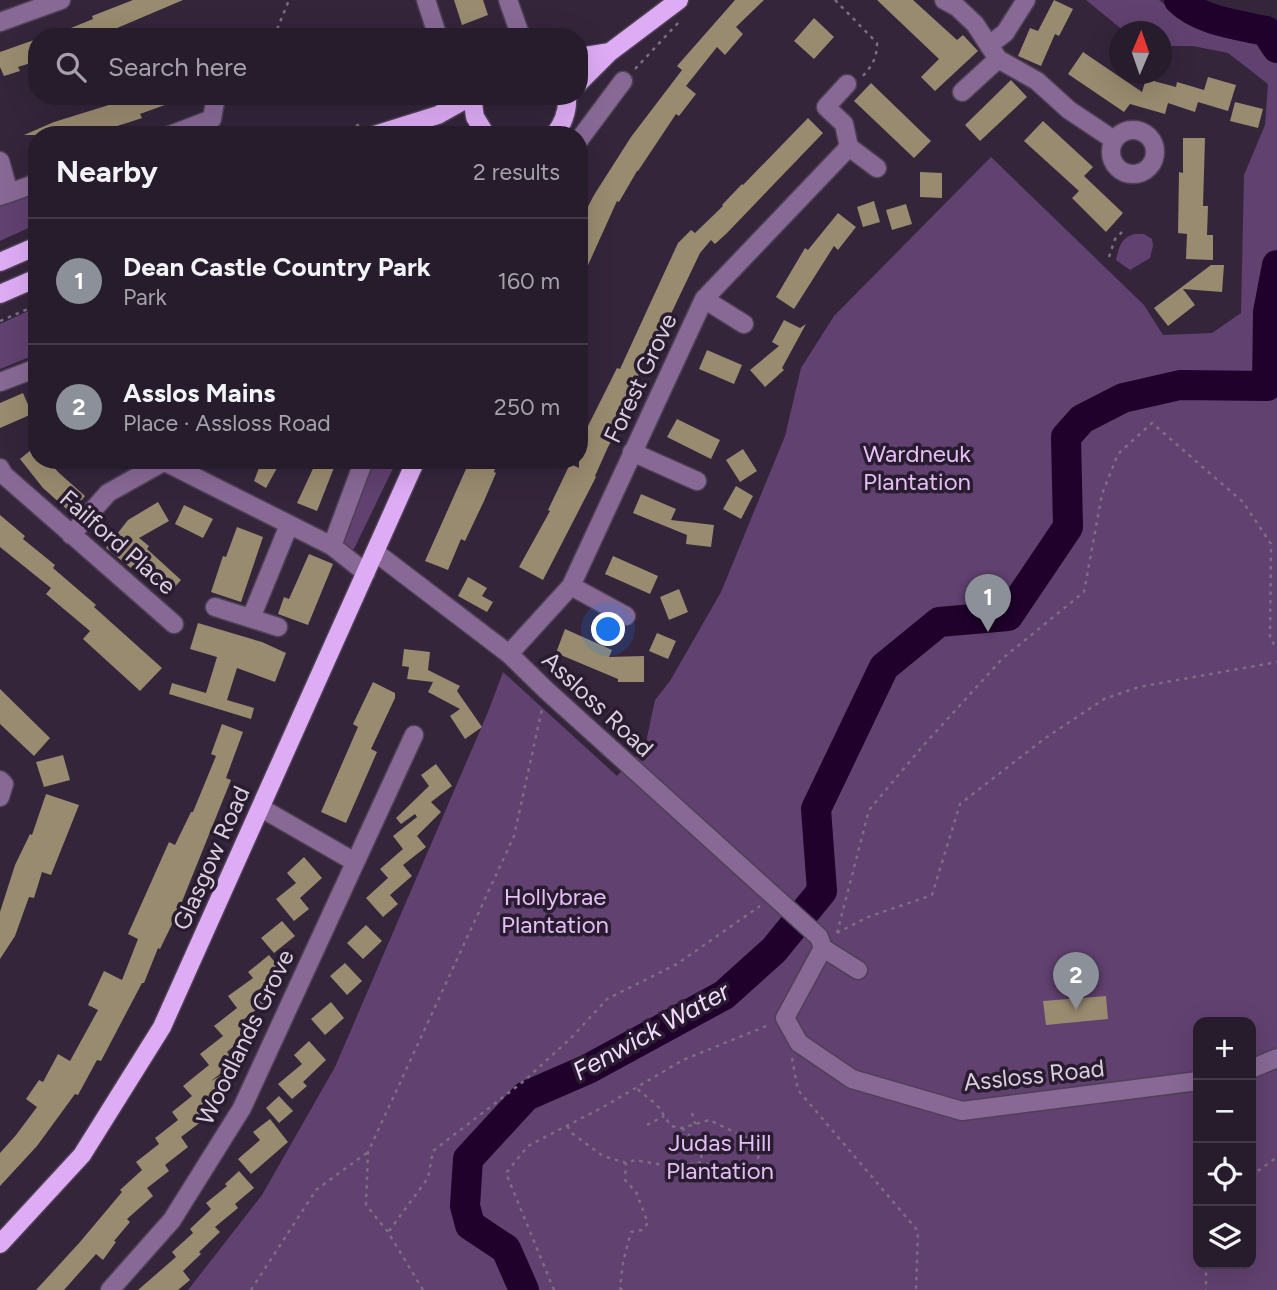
<!DOCTYPE html>
<meta charset="utf-8">
<style>
:root{--surface:#271c2c;--page:#332938;--text:#f1f3f6;--muted:#a4a1a9;--line:#433a48;--accent:#8c9099}
body{margin:0;font-family:Figtree,sans-serif;background:var(--page);color:var(--text)}
.controls{position:absolute;right:21px;bottom:21px;display:grid;overflow:hidden;border-radius:14px;box-shadow:0 7px 28px #0002}
.controls button{width:63px;height:63px;display:grid;place-items:center;padding:0;border:0;border-bottom:2px solid var(--line);background:var(--surface);color:var(--text);font:35px sans-serif}
.compass{position:absolute;left:1109px;top:21px;width:63px;height:63px;border-radius:50%;background:var(--surface);box-shadow:0 7px 28px #0002;rotate:2deg}
.you{position:absolute;left:609px;top:630px;width:24px;height:24px;margin:-18px;border:5px solid #fff;border-radius:50%;background:#1a73e8;box-shadow:0 0 0 10px #1a73e833}
.badge{display:grid;place-items:center;width:46px;height:46px;border-radius:50%;background:var(--accent);color:#fff;font-size:23px;font-weight:700}
.pin{position:absolute;translate:-50% -58px;filter:drop-shadow(0 2px 4px #0008)}
.pin::after{content:'';position:absolute;top:37px;width:24px;height:21px;background:inherit;clip-path:polygon(0 0,100% 0,50% 100%)}
.list{margin:0;padding:0;list-style:none}
h2{display:flex;justify-content:space-between;align-items:center;height:91px;margin:0;padding:0 28px;font-size:30px}
h2 small{font-size:23px;font-weight:400;color:var(--muted)}
.list li{display:grid;grid-template-columns:46px 1fr auto;gap:21px;align-items:center;box-sizing:border-box;height:126px;padding:0 28px;border-top:2px solid var(--line)}
.list b{display:block;font-size:26px;white-space:nowrap}
.list p{margin:0;font-size:23px;white-space:nowrap;color:var(--muted)}
.list em{font-size:23px;font-style:normal;color:var(--muted)}
.icon{flex:none;width:38px;height:38px;fill:none;stroke:currentColor;stroke-width:2;stroke-linecap:round;stroke-linejoin:round}
.map{position:relative;flex:none;width:1277px;height:1290px;overflow:hidden}
.search{position:absolute;background:var(--surface);box-shadow:0 7px 28px #0002;left:28px;top:28px;width:560px;height:77px;display:flex;align-items:center;gap:18px;box-sizing:border-box;padding:0 24px;border-radius:28px;color:var(--muted);font-size:26px}
.panel{position:absolute;background:var(--surface);box-shadow:0 7px 28px #0002;left:28px;top:126px;width:560px;height:343px;border-radius:28px}
.map>svg:first-child{display:block}
.green{fill:#614170;fill-rule:evenodd}
.lines{fill:none;stroke-linecap:round;stroke-linejoin:round}
.river{stroke:#1f012b;stroke-width:30}
.building{fill:#998b6f}
.minor-casing{stroke:#4e4055;stroke-width:21}
.major-casing{stroke:#4e4055;stroke-width:21}
.path{stroke:#7a6e80;stroke-width:2.5;stroke-dasharray:3.5 5;stroke-linecap:butt}
.minor{stroke:#886996;stroke-width:18}
.major{stroke:#deacf5;stroke-width:18}
.labels{text-anchor:middle;dominant-baseline:central;stroke-width:7;stroke-linejoin:round;paint-order:stroke}
.street-label{font-size:24px;fill:#d9cfdd;stroke:#2a1c30}
.park-label{font-size:24px;fill:#e3bff4;stroke:#2a1c30}
.water-label{font-size:26px;font-style:italic;fill:#f2d9fe;stroke:#2a1c30}
</style>
<div class="map">
<svg width="1277" height="1290" viewBox="0 0 1277 1290">
<rect width="100%" height="100%" fill="#34253b"/>
<!-- green -->
<path class="green" d="M1086 0H1159L1190 25 1227 32 1260 44 1277 32V1290H188L262 1195 335 1067 488 712 503 672 617 776 645 747 655 700 670 681 721 592 785 436 801 368 834 316 991 157 1144 305 1163 335 1212 333 1241 313 1244 175 1265 125 1268 84 1228 53 1193 46H1162V32L1124 31ZM1198 1022H1251V1264H1198Z
M37 189V224L0 241V202Z
M1135 234H1144L1152 239 1153 246 1150 258 1130 270 1116 260C1119 247 1121 237 1135 234Z
M37 307V354L0 369V324Z
M375 460H397L354 549H349L342 545 341 535Z"/>
<g class="lines">
<!-- river -->
<path class="river" d="M1179 0C1200 21 1238 25 1266 31L1277 48
M524 1290 506 1249 470 1225 465 1206 468 1159 526 1096 588 1069 724 995 774 950 822 891 816 809 884 667 939 622 1008 616 1068 527 1066 437 1082 419 1123 398 1180 385 1267 386 1268 312 1277 265"/>
</g>
<!-- building -->
<path class="building" d="M133 0H183L96 37H49L93 19 92 16Z
M454 0H483L488 15 462 25Z
M735 0H764L736 27 743 34 725 55 717 47 686 86 696 94 679 116 676 114 638 171H637L619 202 617 201 579 285V224L594 195 631 137 682 70 677 66Z
M877 0H913L957 40 963 35 978 51 935 91 921 77 939 59Z
M1054 0 1073 9 1059 36 1055 34 1041 66 1018 56 1030 28 1038 31Z
M814 18 834 37 814 59 794 41Z
M37 39V61L18 67 20 71 4 76 0 67V52Z
M1083 52 1142 92 1146 79 1176 87 1177 82 1204 90 1208 77 1236 85 1228 111 1198 102 1195 112 1168 103 1165 114 1130 104 1124 112 1068 74Z
M1011 80 1027 97 980 141 965 125Z
M871 83 931 141 914 158 854 101Z
M138 96 184 98 140 114 142 118 130 122 88 135H24L54 122Z
M1235 102 1263 109 1258 128 1230 121Z
M808 118 823 133 727 233 715 244 711 240 700 253 649 360 646 358 632 389 620 416 624 418 608 447 595 476 596 477 543 580 519 567 550 511 548 510 570 464 579 468V444L617 368 620 369 678 243 691 230 695 233 723 206 722 205 742 184 743 185Z
M1043 121 1093 167 1084 176 1123 213 1106 232 1072 198 1079 191 1024 141Z
M1183 138H1205L1203 206H1208L1207 235H1213V260L1186 259 1187 234 1178 233 1179 172 1183 173Z
M920 172 942 173V198L920 197Z
M874 201 880 222 863 227 857 207Z
M906 204 912 224 892 230 886 210Z
M838 213 856 227 838 250 834 246 794 309 776 297 805 248 808 250Z
M1211 265H1224L1222 292 1183 289 1195 305 1168 326 1154 308Z
M784 320 800 328 806 324 782 368 784 370 765 387 750 370 779 346 772 342Z
M707 350 742 365 734 384 699 369Z
M23 393 32 414 0 428V403Z
M677 419 720 440 711 459 667 437Z
M37 445V460H48L58 472 85 496 71 513 43 488 20 459Z
M743 449 757 471 740 482 726 460Z
M262 460 277 468 266 488 254 481Z
M317 460H337L317 511 297 503Z
M470 460H498L494 472 496 473 484 501 465 541 461 539 448 570 425 561Z
M736 486 753 496 741 519 723 509Z
M641 494 676 509 671 520 714 525 711 547 686 544 687 535 633 513Z
M158 502 169 521 139 538 149 546 147 549 181 580 166 597 132 566 131 568 106 548 128 520Z
M184 505 213 519 203 538 175 524Z
M0 515 25 536 23 539 55 565 53 568 96 605 94 607 162 668 140 691 83 639 90 631 46 594 51 588 0 547Z
M237 527 263 537 241 602 211 592 223 556 226 557Z
M309 554 333 564 308 625 278 614 284 597 289 599Z
M613 556 658 576 650 594 605 574Z
M468 577 487 588 482 596 493 602 487 612 458 596Z
M679 589 688 612 669 620 660 597Z
M198 623 262 642 286 653 275 682 237 668 227 700 254 708 251 719 169 694 172 683 206 693 217 657 190 649Z
M565 629 612 650 609 657 644 656V682H618V679L556 653Z
M657 633 676 641 668 659 649 651Z
M404 649 430 652 428 670 460 686 457 691 482 727 465 739 450 716 460 709 428 692 433 682 407 679 409 667 402 666Z
M373 682 395 693V698L371 749 377 752 346 823 321 812 358 727 353 724Z
M0 689 50 738 34 756 0 724Z
M222 724 243 732 226 778 231 780 177 914 160 949 158 948 144 983H142L101 1061 97 1060 78 1095 75 1094 37 1146 0 1186V1153L16 1135 37 1107 26 1099 39 1080 43 1082 58 1054 70 1061 98 1010 88 1005 104 971 122 980 138 939 128 934 169 842 175 845 191 812H193L216 756 211 754Z
M63 755 70 780 44 787 36 762Z
M436 764 452 786 431 802 441 812 417 836 426 847 403 865 412 876 390 895 398 904 383 917 366 898 388 878 380 869 403 849 393 836 417 817 415 814 401 824 396 818 429 786 421 775Z
M46 794 79 805 51 875 42 872 34 898 29 897 15 936 0 959V912L15 865 30 834 32 835Z
M304 857 322 878 300 898 309 909 294 921 276 899 296 883 287 873Z
M282 921 295 936 274 953 261 938Z
M366 925 382 941 363 959 347 943Z
M269 955 282 971 255 993 264 1004 239 1023 248 1034 227 1052 235 1062 211 1081 220 1076 226 1084 198 1108 206 1118 181 1137 188 1147 165 1165 169 1171 147 1188 153 1196 127 1219 130 1222 114 1241 116 1242 103 1260 96 1254 64 1290H36L80 1242 122 1192 120 1190 142 1170 136 1162 159 1144 155 1138 178 1120 172 1112 192 1096 183 1086 209 1065 200 1054 223 1036 214 1026 237 1008 228 996 253 978 248 972Z
M345 963 362 981 347 995 330 976Z
M1106 996 1108 1019 1046 1025 1043 1001Z
M331 1002 344 1018 325 1035 311 1019Z
M309 1041 326 1060 303 1082 307 1086 292 1099 278 1084 302 1064 294 1055Z
M279 1096 293 1111 279 1123 266 1108Z
M270 1119 288 1142 251 1174 238 1159 260 1140 253 1132Z
M239 1171 254 1188 235 1204 238 1208 215 1227 220 1232 199 1252 201 1254 183 1271 190 1280 178 1290H138L176 1257 172 1252 193 1233 190 1229 211 1209 206 1203 227 1186 225 1184Z"/>
<g class="lines">
<defs>
<path id="minor" d="M426 0 438 37
M508 0 521 37
M944 0 957 7 975 24 998 59 1037 81 1069 110 1114 140
M0 22 61 0
M989 45 1005 33 1026 0
M847 84 826 107 844 124 849 147
M962 92 998 59
M1111 152a22 22 0 1 1 44 0a22 22 0 1 1-44 0Z
M170 135 212 119 216 96
M579 140 623 81
M0 161 9 193 0 196
M9 193 37 183
M704 299 744 324
M0 382 37 368
M632 452 697 481
M165 462 332 546 366 573
M0 468 4 475 174 624
M71 535 108 493 167 460
M332 546 364 460
M375 552 509 654 546 690 819 937 823 948 785 1018 799 1043 852 1079 962 1111 1198 1081
M571 586 626 616
M215 607 278 627
M251 618 289 525
M509 654 571 586 704 299 849 147 877 168
M0 780 4 784 0 797
M261 808 355 862
M823 948 858 970
M1251 1069 1277 1058
M110 1290 172 1220 242 1108 414 735"/>
<path id="major" d="M579 57 610 52
M579 83 610 52 679 0
M472 96 475 117 486 135
M374 135 438 115 472 96
M554 135C564 123 568 111 567 96
M0 262 37 246
M0 294 37 278
M0 1244 82 1155 162 1027 416 460"/>
</defs>
<!-- minor casing -->
<use href="#minor" class="minor-casing"/>
<!-- major casing -->
<use href="#major" class="major-casing"/>
<!-- path -->
<path class="path" d="M835 0 877 43C877 58 872 66 862 77
M274 37 289 0
M635 69 678 23
M332 135 361 124
M1109 257 1115 239 1122 232
M0 321 37 305
M837 933 869 810 922 747 1003 658 1084 592 1102 494 1118 454 1152 423 1243 502 1271 544 1270 639 1277 648
M837 933 868 917 932 895 960 804 1044 739 1104 699 1139 687 1277 662
M792 1058 798 1090 918 1231 916 1290
M692 1113 695 1124
M647 1125 664 1116
M1251 1125 1253 1120V1086
M567 1126 573 1134 603 1156 626 1163 635 1160 673 1167 702 1162 726 1173 749 1169 756 1164 759 1155 747 1138 709 1120 682 1128 671 1126 657 1105 636 1088
M682 1128 700 1146 702 1162
M756 1164 769 1184
M1251 1176 1277 1157
M389 1231 428 1178 433 1151 524 1081 571 1038 607 999 677 964 760 906
M1206 1264V1290
M251 1290 316 1190 368 1152
M423 1290 388 1232 366 1205 368 1152 514 836 542 709
M554 1290 506 1173 528 1146 605 1106 683 1060 769 1025
M622 1290 620 1288 623 1262 631 1232 642 1230 648 1223 636 1192 625 1180 626 1163"/>
<!-- minor -->
<use href="#minor" class="minor"/>
<!-- major -->
<use href="#major" class="major"/>
</g>
<g class="labels">
<!-- street labels -->
<g class="street-label">
<text transform="translate(640 378) rotate(-65)">Forest Grove</text>
<text transform="translate(118 542) rotate(41)">Failford Place</text>
<text transform="translate(598 704) rotate(43)">Assloss Road</text>
<text transform="translate(211 858) rotate(-66)">Glasgow Road</text>
<text transform="translate(245 1037) rotate(-64)">Woodlands Grove</text>
<text transform="translate(1034 1075) rotate(-6)">Assloss Road</text>
</g>
<!-- park labels -->
<g class="park-label">
<text x="917" y="453">Wardneuk<tspan x="917" dy="28">Plantation</tspan></text>
<text x="555" y="896">Hollybrae<tspan x="555" dy="28">Plantation</tspan></text>
<text x="720" y="1142">Judas Hill<tspan x="720" dy="28">Plantation</tspan></text>
</g>
<!-- water labels -->
<g class="water-label">
<text transform="translate(651 1031) rotate(-29)">Fenwick Water</text>
</g>
</g>
</svg>
<div class="controls">
<button>+</button>
<button>−</button>
<button><svg class="icon" aria-label="locate" viewBox="0 0 24 24"><circle cx="12" cy="12" r="6"/><path d="M12 2v4M12 18v4M2 12h4M18 12h4"/></svg></button>
<button><svg class="icon" aria-label="layers" viewBox="0 0 24 24"><path d="M12 4l9 5-9 5-9-5zM3 14l9 5 9-5"/></svg></button>
</div>
<svg class="compass" viewBox="-18 -18 36 36"><path d="M0-13l5 13h-10z" fill="#e53935"/><path d="M0 13l5-13h-10z" fill="#a4a1a9"/></svg>
<div class="you"></div>
<div class="pin badge" style="left:988px;top:632px">1</div>
<div class="pin badge" style="left:1076px;top:1010px">2</div>
<div class="search"><svg class="icon" aria-label="search" viewBox="0 0 24 24"><circle cx="10" cy="10" r="6"/><path d="M15 15l6 6"/></svg>Search here</div>
<section class="panel">
<h2>Nearby<small>2 results</small></h2>
<ul class="list">
<li><span class="badge">1</span><div><b>Dean Castle Country Park</b><p>Park</p></div><em>160 m</em></li>
<li><span class="badge">2</span><div><b>Asslos Mains</b><p>Place · Assloss Road</p></div><em>250 m</em></li>
</ul>
</section>
</div>
